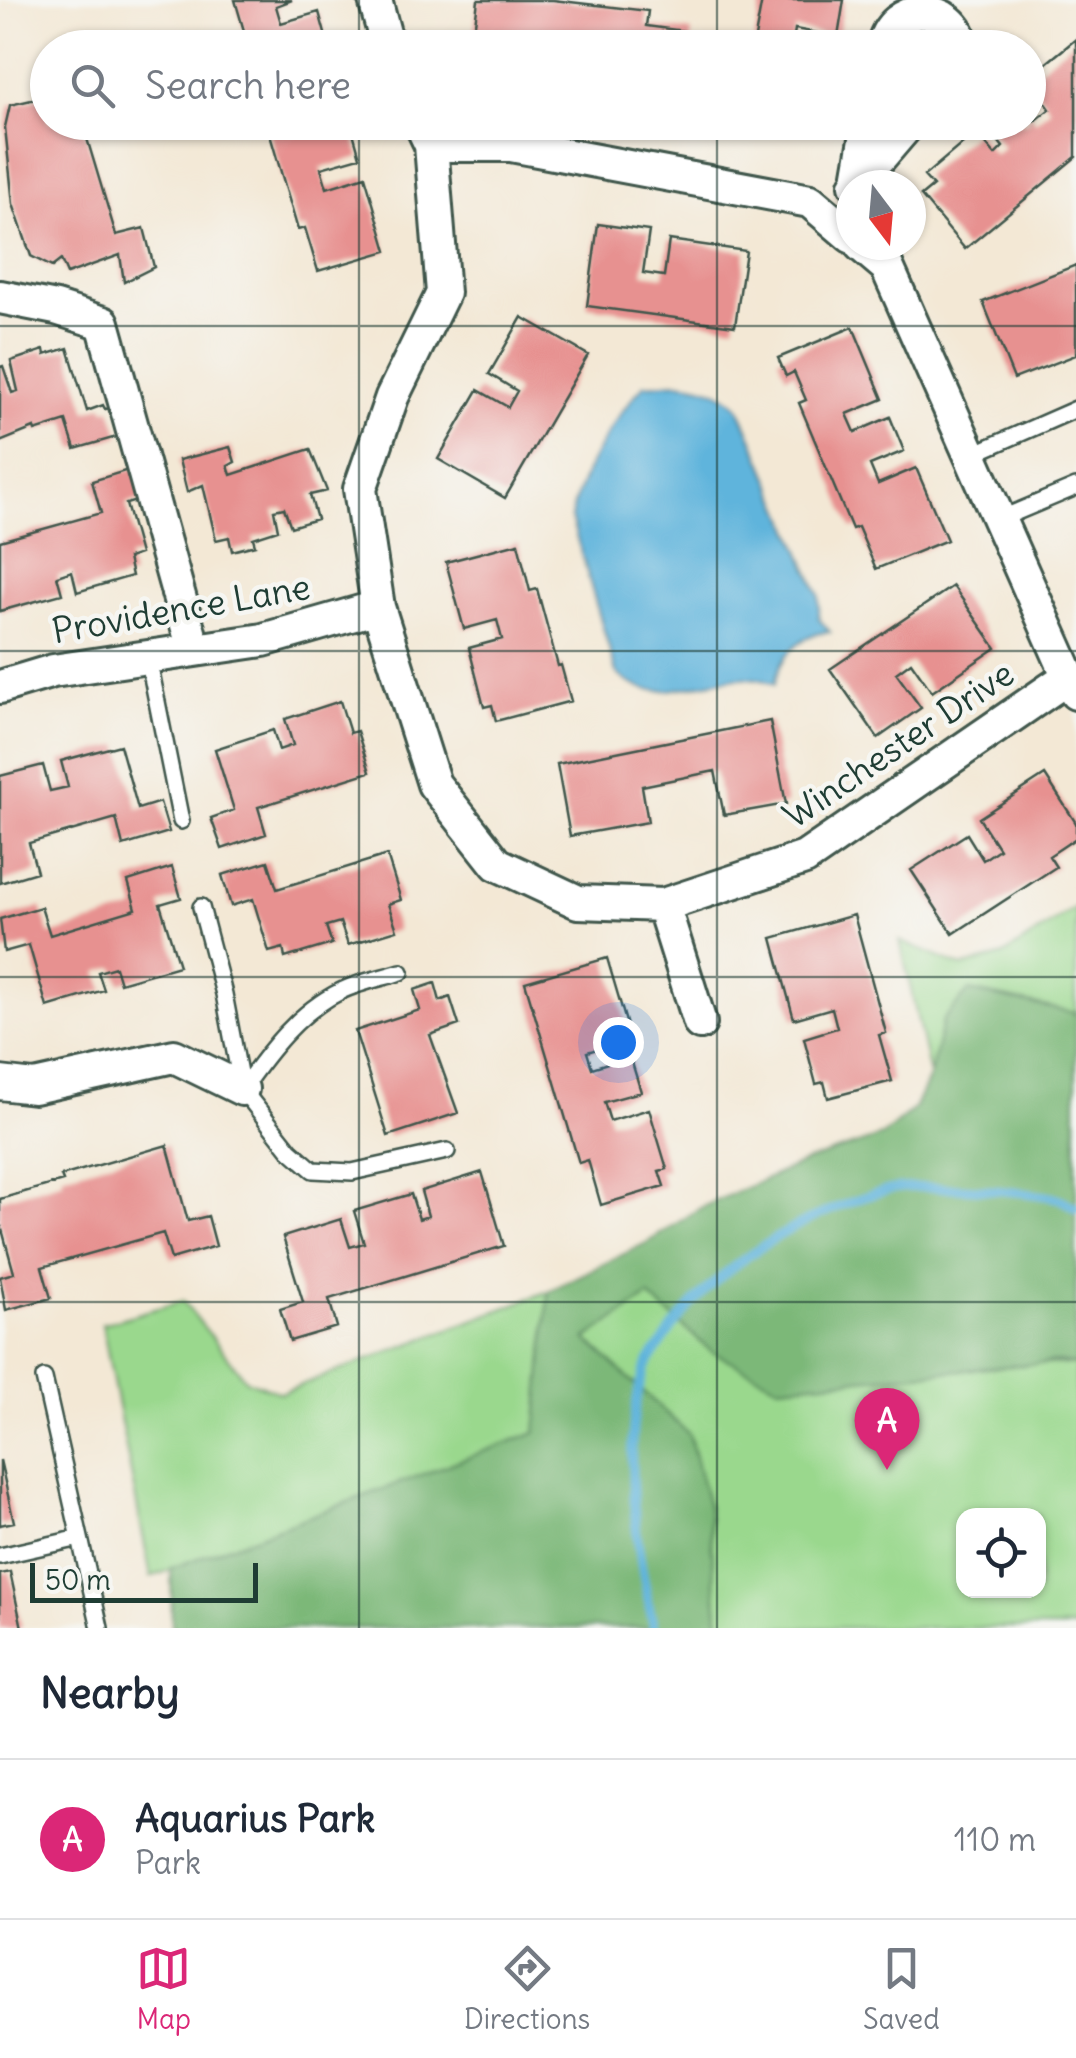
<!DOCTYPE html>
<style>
:root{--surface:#fff;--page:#f2f2f3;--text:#1f2937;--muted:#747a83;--line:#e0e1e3;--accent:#db2777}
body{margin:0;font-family:Delius,sans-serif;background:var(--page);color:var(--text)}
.controls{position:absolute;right:30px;bottom:30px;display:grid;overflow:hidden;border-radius:20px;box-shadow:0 2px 8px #0004}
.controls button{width:90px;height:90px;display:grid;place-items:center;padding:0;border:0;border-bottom:2px solid var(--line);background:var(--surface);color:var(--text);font:50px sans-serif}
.compass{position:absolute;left:836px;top:170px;width:90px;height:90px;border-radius:50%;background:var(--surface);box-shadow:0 2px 8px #0004;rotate:164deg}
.scale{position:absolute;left:30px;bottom:25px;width:228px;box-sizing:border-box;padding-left:10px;border:5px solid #1f3d34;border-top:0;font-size:28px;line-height:35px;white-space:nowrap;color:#1f3d34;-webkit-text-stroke:8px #f6f6f2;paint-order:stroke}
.you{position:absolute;left:618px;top:1042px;width:35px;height:35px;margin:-25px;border:8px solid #fff;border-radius:50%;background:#1a73e8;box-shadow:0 0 0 15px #1a73e833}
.badge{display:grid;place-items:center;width:65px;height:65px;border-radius:50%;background:var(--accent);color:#fff;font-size:32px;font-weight:700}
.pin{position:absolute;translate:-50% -82px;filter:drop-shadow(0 2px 5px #0008)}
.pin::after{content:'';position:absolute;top:52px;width:35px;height:30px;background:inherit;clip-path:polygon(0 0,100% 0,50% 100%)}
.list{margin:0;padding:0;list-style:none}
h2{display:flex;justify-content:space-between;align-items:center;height:130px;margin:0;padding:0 40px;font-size:42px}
h2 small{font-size:32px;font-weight:400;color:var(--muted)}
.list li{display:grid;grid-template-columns:65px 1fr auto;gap:30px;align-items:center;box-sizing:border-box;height:160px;padding:0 40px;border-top:2px solid var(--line)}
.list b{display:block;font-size:38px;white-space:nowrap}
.list p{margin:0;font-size:32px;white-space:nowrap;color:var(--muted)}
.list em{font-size:32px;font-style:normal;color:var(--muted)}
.icon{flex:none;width:55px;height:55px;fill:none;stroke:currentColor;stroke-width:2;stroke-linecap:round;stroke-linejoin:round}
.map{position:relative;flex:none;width:1076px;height:1628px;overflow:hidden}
.search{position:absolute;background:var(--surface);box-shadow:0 2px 8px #0004;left:30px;right:30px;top:30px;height:110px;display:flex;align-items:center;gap:25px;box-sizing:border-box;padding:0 35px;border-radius:55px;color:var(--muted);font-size:38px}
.sheet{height:290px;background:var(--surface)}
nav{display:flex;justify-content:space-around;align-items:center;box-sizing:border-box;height:140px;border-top:2px solid var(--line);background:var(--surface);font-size:28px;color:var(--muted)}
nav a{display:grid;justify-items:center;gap:5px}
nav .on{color:var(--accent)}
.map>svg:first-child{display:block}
.green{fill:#9ad88d;stroke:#5c8a60;stroke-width:2.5;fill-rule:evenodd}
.forest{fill:#7bb878;stroke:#4d7a56;stroke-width:2.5}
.water{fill:#5fb4dc;stroke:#3f7888;stroke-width:2.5}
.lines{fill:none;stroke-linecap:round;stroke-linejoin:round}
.stream{stroke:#5fb4dc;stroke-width:9}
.building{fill:#e79190}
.service-casing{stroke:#3f574c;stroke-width:20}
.minor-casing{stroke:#3f574c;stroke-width:38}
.service{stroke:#fff;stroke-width:15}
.minor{stroke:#fff;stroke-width:32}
.grid{fill:none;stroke:#1f3d34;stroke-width:2.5;stroke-opacity:0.55}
.labels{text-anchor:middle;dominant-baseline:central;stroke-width:9;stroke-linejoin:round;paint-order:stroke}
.street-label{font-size:35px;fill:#1f3d34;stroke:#f6f6f2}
</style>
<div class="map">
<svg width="1076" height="1628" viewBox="0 0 1076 1628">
<rect width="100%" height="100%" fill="#f6f6f2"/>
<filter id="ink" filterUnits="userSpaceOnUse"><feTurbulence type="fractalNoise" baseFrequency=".01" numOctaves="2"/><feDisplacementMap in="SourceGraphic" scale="20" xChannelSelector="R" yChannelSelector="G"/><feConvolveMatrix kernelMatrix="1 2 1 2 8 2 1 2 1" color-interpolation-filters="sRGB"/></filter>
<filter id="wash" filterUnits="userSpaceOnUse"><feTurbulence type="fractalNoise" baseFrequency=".0048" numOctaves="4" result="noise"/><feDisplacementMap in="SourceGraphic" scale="40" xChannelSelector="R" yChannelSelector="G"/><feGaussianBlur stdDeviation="2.25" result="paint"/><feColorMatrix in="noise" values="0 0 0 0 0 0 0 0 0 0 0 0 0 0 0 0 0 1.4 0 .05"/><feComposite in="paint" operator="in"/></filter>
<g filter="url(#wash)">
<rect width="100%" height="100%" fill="#f3e8d5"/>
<!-- green -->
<path class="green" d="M1076 907V1013L969 991 930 1075 900 941 962 967 1004 955Z
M549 1291 537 1432 151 1577 102 1324 183 1301 246 1380 281 1393Z
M649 1296 711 1351 1076 1365V1628H719L708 1506 585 1339ZM964 1516H1038V1590H964Z"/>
<!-- forest -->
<path class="forest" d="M969 991 1076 1013V1365L1058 1362 779 1386 711 1351 649 1296 586 1339 689 1434 708 1506 719 1628H172L171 1568 536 1432 549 1291 648 1242 702 1207 807 1161 882 1136 914 1109 930 1075 943 1020Z"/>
<!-- water -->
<path class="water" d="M678 382C702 385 722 389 739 407L819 595V619L830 632C800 633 779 657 774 685 726 658 660 719 616 672L571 518C579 475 614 417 644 385Z"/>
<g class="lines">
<!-- stream -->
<path class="stream" d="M654 1628C637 1553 619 1445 644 1372 648 1360 658 1350 664 1340 714 1265 803 1214 888 1190 915 1183 1026 1191 1056 1198 1063 1199 1069 1204 1076 1208"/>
</g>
<g id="blocks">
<!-- building -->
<path class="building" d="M235 0H292L276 6 281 23 319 12 329 48H249Z
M478 0H553L648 11 646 26 692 32 690 48H552L553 40 534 38 533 48H472Z
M762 0H844L838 37 795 29 792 48H753Z
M1076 39V157L965 249 921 196 933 186 924 176 976 132 995 155 1003 147 983 122H1028V113L1035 121 1050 109 1028 78Z
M48 96V122H82L116 235 144 228 154 267 124 282 120 255 67 274 61 260 52 267 31 256 13 204 5 127 10 105Z
M286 122H350L360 157 321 168 327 188 365 176 387 251 318 271 305 228 298 230 268 128Z
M775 122H818L816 132Z
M598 224 649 231 643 273 664 276 669 240 746 251 735 326 587 306Z
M1076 265V355L1014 379 983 302Z
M522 317 588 355 505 498 438 459 478 390 508 407 517 391 489 374Z
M853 327 883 399 847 414 855 432 890 417 904 451 870 465 878 484 916 468 947 540 876 569 858 527 852 529 799 403 806 400 794 372 786 376 778 358Z
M68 348 87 411 103 405 105 409 111 408 120 436 75 449 66 421 35 431 34 428 0 442V367L3 366 12 393 18 391 11 361 44 350 45 355Z
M230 447 235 462 228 466 231 475 310 449 327 491 310 495 317 519 291 527 284 508 274 510 278 530 253 538 255 545 232 551 229 537 216 540 203 485 187 492 179 460Z
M138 467 146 498 126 504 140 554 128 558 132 576 77 592 72 571 57 576 62 594 0 611V541L101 513 92 481Z
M518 543 530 591 537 589 558 666 561 665 571 701 496 721 492 705 484 707 469 648 502 639 497 620 464 629 446 562Z
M953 586 996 648 932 692 911 662 896 673 921 708 878 738 830 669Z
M340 701 350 733 357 731 370 772 258 807 266 834 222 849 211 818 234 810 215 749 273 730 279 750 293 745 285 719Z
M770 721 786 804 724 815 715 771 642 786 648 822 570 836 557 764Z
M120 745 138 809 160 802 169 832 123 846 116 818 29 843 37 872 0 883V776L43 765 50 791 68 787 61 761Z
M1045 775 1076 823V838L1049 856 1056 867 953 934 911 870 967 834 983 860 999 849 979 818Z
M387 855 401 900 388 904 397 930 348 945 340 922 326 926 332 944 285 958 283 948 269 952 253 899 231 906 222 875 268 861 277 889Z
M172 867 181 898 160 904 179 966 120 983 115 967 98 972 104 990 47 1007 29 945 4 952 0 919 41 907 50 935 136 909 128 881Z
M854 915 886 1033 879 1035 892 1081 828 1098 824 1082 816 1084 804 1038 837 1028 832 1008 794 1019 772 938Z
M607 958 631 1039 587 1052 592 1068 630 1056 641 1092 604 1102 610 1121 649 1109 667 1169 659 1171 664 1186 601 1205 588 1160 579 1163 525 982Z
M435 983 440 1001 450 997 459 1025 430 1035 458 1113 388 1136 355 1031 420 1010 414 990Z
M167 1145 188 1221 208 1216 216 1246 171 1259 163 1233 42 1267 51 1298 6 1310 0 1277 14 1273 0 1222V1199L63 1181 61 1176Z
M482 1172 504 1246 329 1299 337 1327 290 1341 280 1309 303 1302 283 1237 341 1219 350 1247 364 1243 354 1211 411 1194 419 1219 428 1216 421 1191Z
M0 1460 14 1522 0 1525Z
M10 1572 22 1628H0V1574Z"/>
</g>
</g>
<g filter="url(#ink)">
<use href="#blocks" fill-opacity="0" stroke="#3f574c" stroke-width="2.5"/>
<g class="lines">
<defs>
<path id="service" d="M971 455 1076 409
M1000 519 1076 487
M148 657 181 821
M201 907 224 994 242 1089 290 1150 313 1170 352 1172 447 1151
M242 1089C269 1051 298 1012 341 991 359 982 382 978 401 972
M44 1378 80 1538
M0 1556 80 1538 100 1628"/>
<path id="minor" d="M375 0 388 48
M883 48C891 1 955 0 963 48
M420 122 431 145 443 293 392 397 360 489 378 607 434 784 497 864 578 902 663 905 805 858 1067 678
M431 145H511L810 201 851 236
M859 180 869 122
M856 185 910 122
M861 245 887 267 1076 693
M0 297 56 308 103 323 194 650
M0 687 53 671 263 640 378 607
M663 905 700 1023
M0 1083 34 1087 174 1056 242 1089"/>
</defs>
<!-- service casing -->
<use href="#service" class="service-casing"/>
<!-- minor casing -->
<use href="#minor" class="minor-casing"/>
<!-- service -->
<use href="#service" class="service"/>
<!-- minor -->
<use href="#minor" class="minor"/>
</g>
</g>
<!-- grid -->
<path class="grid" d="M359 0V48M717 0V48M359 122V1628M717 122V1628M0 326H1076M0 651H1076M0 977H1076M0 1302H1076"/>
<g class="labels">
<!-- street labels -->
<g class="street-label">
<text transform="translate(181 608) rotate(-10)">Providence Lane</text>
<text transform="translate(898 744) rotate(-34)">Winchester Drive</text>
</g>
</g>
</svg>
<div class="controls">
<button><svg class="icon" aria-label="locate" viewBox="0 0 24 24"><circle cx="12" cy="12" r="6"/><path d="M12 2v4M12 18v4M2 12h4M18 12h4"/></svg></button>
</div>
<svg class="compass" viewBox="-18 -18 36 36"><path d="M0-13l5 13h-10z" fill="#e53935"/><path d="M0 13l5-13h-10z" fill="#747a83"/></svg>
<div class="scale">50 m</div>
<div class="you"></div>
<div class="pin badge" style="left:887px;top:1470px">A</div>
<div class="search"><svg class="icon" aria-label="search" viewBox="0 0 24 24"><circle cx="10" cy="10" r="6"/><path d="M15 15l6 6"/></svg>Search here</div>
</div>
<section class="sheet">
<h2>Nearby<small></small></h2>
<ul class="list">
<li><span class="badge">A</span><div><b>Aquarius Park</b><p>Park</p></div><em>110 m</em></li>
</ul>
</section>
<nav>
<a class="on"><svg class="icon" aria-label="map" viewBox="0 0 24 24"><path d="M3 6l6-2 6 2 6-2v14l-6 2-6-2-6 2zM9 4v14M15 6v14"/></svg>Map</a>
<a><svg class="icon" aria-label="directions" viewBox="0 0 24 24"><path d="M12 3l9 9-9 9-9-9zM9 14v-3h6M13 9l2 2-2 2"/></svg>Directions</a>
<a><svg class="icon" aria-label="saved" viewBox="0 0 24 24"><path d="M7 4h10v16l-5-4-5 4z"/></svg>Saved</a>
</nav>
